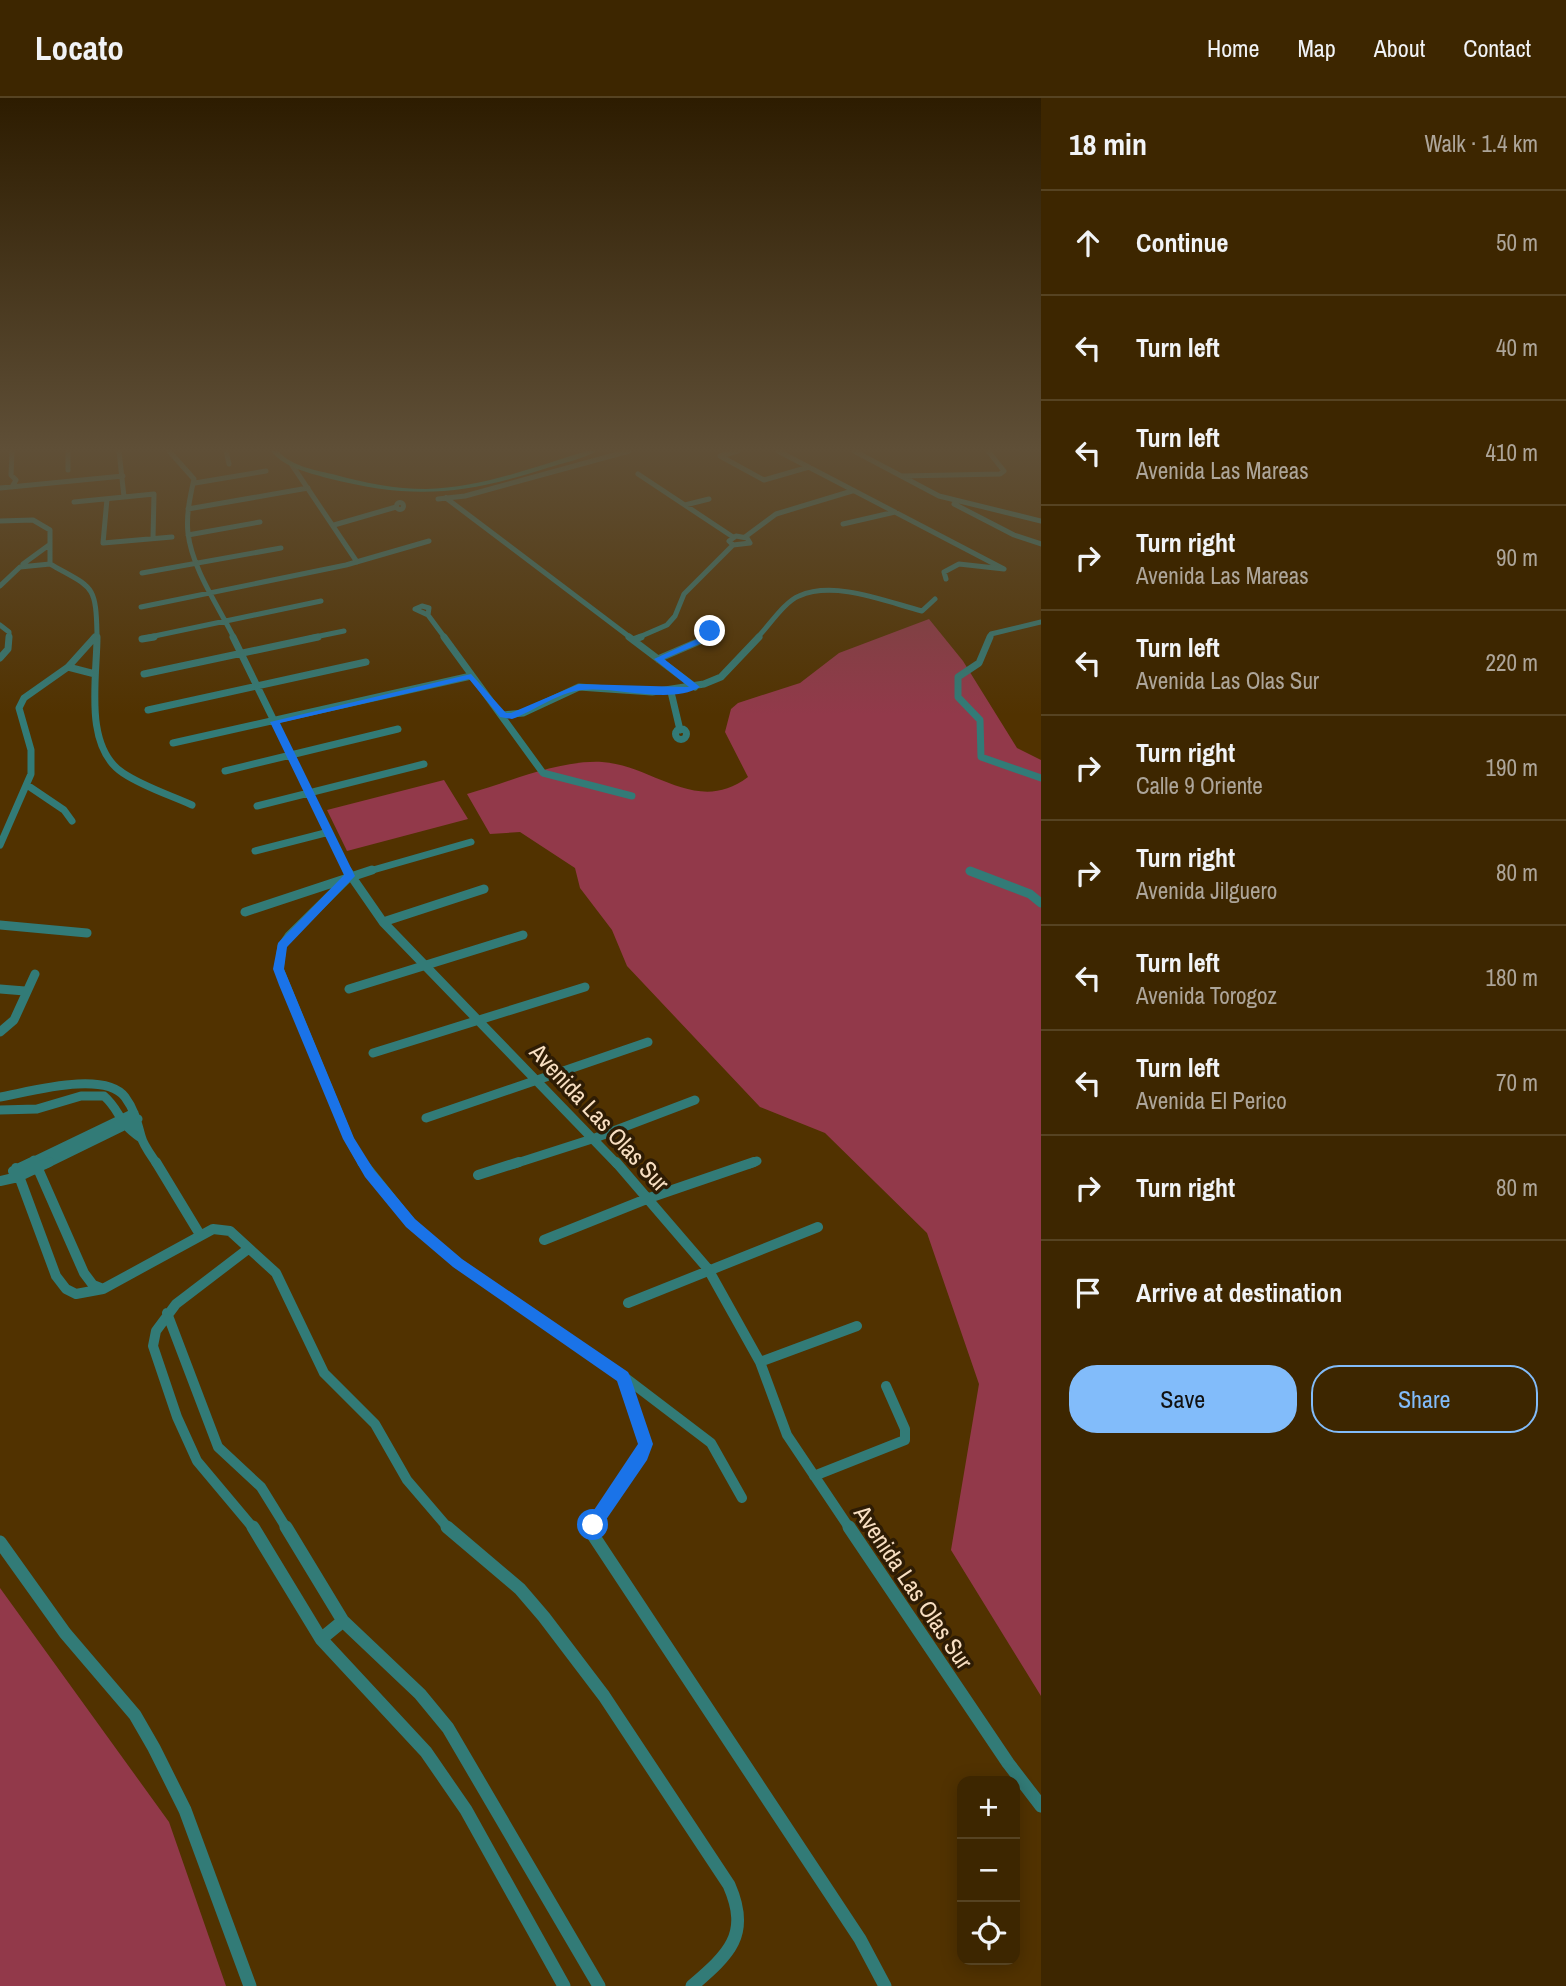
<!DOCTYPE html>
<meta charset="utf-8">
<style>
:root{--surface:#3d2600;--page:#442e0a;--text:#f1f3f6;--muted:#ada599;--line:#564322;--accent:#82bcfa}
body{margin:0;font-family:"Archivo Narrow",sans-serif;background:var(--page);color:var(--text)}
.controls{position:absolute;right:21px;bottom:21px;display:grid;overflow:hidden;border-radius:14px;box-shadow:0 4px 18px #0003}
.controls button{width:63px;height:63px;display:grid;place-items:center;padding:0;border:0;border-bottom:2px solid var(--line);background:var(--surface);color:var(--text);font:35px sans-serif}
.stop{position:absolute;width:21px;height:21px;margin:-16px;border:5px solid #1a73e8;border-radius:50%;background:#fff}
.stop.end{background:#1a73e8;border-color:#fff;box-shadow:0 2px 7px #0008}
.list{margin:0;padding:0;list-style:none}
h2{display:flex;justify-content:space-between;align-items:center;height:91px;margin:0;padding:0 28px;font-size:30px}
h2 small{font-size:23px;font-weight:400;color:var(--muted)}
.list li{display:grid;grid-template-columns:46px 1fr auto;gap:21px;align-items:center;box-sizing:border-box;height:105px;padding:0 28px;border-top:2px solid var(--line)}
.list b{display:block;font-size:26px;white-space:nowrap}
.list p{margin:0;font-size:23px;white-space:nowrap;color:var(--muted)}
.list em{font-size:23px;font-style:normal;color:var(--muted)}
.actions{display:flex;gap:14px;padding:21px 28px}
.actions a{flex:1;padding:16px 0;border:2px solid var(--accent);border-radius:28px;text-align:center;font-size:24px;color:var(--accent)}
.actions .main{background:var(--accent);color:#111}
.icon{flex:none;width:38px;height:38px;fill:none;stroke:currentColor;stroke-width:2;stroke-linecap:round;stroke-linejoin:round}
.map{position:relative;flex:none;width:1041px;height:1888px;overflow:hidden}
header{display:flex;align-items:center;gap:42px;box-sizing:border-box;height:98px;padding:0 35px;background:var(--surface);border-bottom:2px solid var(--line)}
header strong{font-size:33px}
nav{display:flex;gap:38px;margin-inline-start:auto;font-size:24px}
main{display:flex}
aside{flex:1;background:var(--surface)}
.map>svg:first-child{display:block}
.green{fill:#92394a}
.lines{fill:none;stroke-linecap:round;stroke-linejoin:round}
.street-far4{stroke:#327b77;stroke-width:5}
.street-far3{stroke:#327b77;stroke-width:7}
.street-far2{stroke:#327b77;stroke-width:9}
.street-far1{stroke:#327b77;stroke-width:10}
.street{stroke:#327b77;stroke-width:13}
.secondary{fill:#009e9a;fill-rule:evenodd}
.route{fill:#1a73e8}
.labels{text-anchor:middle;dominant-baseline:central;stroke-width:7;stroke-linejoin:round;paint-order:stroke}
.street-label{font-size:24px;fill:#f8dfc2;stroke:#2e1c04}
</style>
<header>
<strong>Locato</strong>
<nav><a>Home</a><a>Map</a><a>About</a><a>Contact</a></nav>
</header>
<main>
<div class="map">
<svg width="1041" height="1888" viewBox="0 0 1041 1888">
<rect width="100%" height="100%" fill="#513200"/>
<!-- green -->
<path class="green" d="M929 521 963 563 1017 650 1041 662V1598L951 1452 979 1286 927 1135 825 1035 760 1009 627 868 612 832 580 790 575 770 520 734 490 736 467 696C510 684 557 662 602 664 653 667 697 718 748 679L725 634 731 611 738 605 800 585 839 555Z
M444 682 468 721 347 753 327 712Z
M0 1490 169 1724 226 1888H0Z"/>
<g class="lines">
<!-- street-far4 -->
<path class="street-far4" d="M12 353 11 377 16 382 12 389
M68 353V372
M119 353 124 399
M169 353 194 381C190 399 186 417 188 435 192 471 219 509 234 540
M226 353 229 366
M738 353 720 358 764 382 809 369
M778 353 1004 471 959 466 944 474 946 481
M854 353 939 398 1041 423
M292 367 357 464
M638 376 733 439
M902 378 1000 376 1004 373 988 353
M195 385 266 373
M0 390 123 378
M446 400 631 540
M107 401 103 445 172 439
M438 401 465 398 629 353
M74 404 154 396 153 440
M396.5 408a3.5 3.5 0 1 1 7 0a3.5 3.5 0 1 1-7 0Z
M954 406 1014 437 1041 446
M685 407 709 401
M188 411 308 390
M0 423 33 422 50 432V466C92 490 96 485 97 536L93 540
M843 426 895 414
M334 427 396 409
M188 437 260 424
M736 438 747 440 750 445 733 447 729 443Z
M745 439 776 416 852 393
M23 466 49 447
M142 475 281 450
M0 488 20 469 50 466
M422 508 429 510 428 517 415 511Z
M141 509 346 467 429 443
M428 517 445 540
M0 527 9 534V540
M97 536V540
M145 540 321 503
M310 540 344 533
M637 540 667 527 675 518 684 496 733 447
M705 540 712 537 708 532
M757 540C769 528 784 504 799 498 835 482 887 504 922 513L935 501
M989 540 991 536 1041 524"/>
<!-- street-far3 -->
<path class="street-far3" d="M97 539C97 579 83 649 123 675 144 689 170 697 192 707
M233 539 348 774
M444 539 543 675 632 698
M629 539 695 589
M990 539 979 565 958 579V599L980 622 981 659 1041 680
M142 541 154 539
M633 542 641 539
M0 560 8 551 9 539
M658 561 709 539
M68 569 95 576
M144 576 318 539
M671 594 680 632
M148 612 366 564
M503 617 523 615 579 589 652 594 704 586 721 579 759 539
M675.5 636a5.5 5.5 0 1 1 11 0a5.5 5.5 0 1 1-11 0Z
M173 645 471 578
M225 673 398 631
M27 687 64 712 72 723
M257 708 424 666
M0 747 31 676V652L19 610 24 600 68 569 95 539
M255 753 329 734
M366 774 471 744"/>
<!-- street-far2 -->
<path class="street-far2" d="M347 772 383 824 617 1066
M970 773 1030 796 1041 805
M350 778 289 838 282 848 279 871 349 1041 363 1066
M245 814 372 772
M383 824 484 791
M0 827 87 835
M0 891 25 893
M349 891 523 837
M0 934 14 922 35 876
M373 955 585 889
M0 999C29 994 104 972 125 999 134 1011 137 1023 141 1038 143 1047 151 1057 157 1066
M0 1012 37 1011 81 998H104C121 1013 117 1024 141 1040
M426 1020 648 944
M34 1062 36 1066
M28 1066 134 1015
M46 1066 138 1021
M514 1066 595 1040 695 1002
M749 1066 757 1063"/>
<!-- street-far1 -->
<path class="street-far1" d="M35 1064 84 1175 93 1187 103 1191
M156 1064 199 1135
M362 1064 411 1125 457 1165 623 1278 711 1345 742 1400
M616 1064 708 1171 760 1264 787 1337 850 1431
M16 1070 56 1178 66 1191 76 1196 103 1191 213 1131 230 1133 276 1175 324 1275 375 1326 407 1382 449 1431
M13 1073 32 1064
M478 1077 519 1064
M0 1083 18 1079 49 1064
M544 1142 649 1100 754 1064
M248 1151 176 1206 156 1233 153 1248 177 1319 197 1363 254 1431
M628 1205 818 1129
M167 1215 218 1349 261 1389 287 1431
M760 1264 857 1228
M814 1378 905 1342V1331L886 1288
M594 1431 596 1419 642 1357 646 1346 623 1278"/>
<!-- street -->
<path class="street" d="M253 1429 321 1541 426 1654 466 1712 564 1888
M286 1429 343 1523 420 1596 448 1630 599 1888
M447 1429 520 1491 544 1519 604 1598 729 1787C751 1837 729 1856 692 1888
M594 1429 593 1437 860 1841 885 1888
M849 1429 1008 1665 1041 1708
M0 1444 65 1535 135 1617 154 1650 185 1712 250 1888
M321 1541 343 1523"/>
<!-- secondary -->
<path class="secondary" d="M271 353H278C292 369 316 372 336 377 365 385 395 391 426 391 481 390 534 369 587 353H597C583 361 563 365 547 370 463 397 414 402 327 380 307 374 285 370 271 353Z"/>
</g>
<!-- sky -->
<linearGradient id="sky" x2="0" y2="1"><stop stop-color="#2d1c00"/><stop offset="0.57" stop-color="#5f4f37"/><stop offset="1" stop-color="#5f4f37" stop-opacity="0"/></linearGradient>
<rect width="1041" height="617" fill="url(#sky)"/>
<!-- route -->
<path class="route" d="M707 531H712L715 539 664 561 700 589C670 607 616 588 582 592 559 594 534 613 512 621L500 619 469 581 280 625 355 778 287 849 284 871 354 1040 374 1072 415 1121 462 1161 628 1274 630 1278 653 1346 647 1362 599 1432 593 1435 588 1432V1421L638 1346 617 1283 453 1169 406 1129 365 1079 343 1041 279 887 273 871 278 845 344 777 270 624 471 576 506 615H511L579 586 686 589H689L654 561 708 536Z"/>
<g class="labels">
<!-- street labels -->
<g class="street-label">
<text transform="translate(600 1019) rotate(47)">Avenida Las Olas Sur</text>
<text transform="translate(914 1489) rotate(56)">Avenida Las Olas Sur</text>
</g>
</g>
</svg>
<div class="controls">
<button>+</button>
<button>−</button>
<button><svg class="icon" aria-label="locate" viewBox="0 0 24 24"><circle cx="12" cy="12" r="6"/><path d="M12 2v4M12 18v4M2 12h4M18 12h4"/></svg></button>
</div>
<div class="stop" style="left:593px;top:1427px"></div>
<div class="stop end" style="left:710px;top:533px"></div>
</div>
<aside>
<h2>18 min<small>Walk · 1.4 km</small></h2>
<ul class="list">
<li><svg class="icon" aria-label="ahead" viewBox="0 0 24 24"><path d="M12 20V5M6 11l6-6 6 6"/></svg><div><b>Continue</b></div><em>50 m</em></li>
<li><svg class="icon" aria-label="left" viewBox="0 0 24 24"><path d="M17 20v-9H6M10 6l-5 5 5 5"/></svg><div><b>Turn left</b></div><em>40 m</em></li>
<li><svg class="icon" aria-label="left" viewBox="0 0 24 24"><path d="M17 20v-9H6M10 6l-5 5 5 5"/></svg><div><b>Turn left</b><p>Avenida Las Mareas</p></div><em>410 m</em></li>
<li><svg class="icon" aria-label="right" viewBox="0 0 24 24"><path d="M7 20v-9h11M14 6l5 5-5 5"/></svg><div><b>Turn right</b><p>Avenida Las Mareas</p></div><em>90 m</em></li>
<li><svg class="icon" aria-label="left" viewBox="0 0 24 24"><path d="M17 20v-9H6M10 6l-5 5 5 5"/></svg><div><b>Turn left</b><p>Avenida Las Olas Sur</p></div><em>220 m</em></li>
<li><svg class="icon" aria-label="right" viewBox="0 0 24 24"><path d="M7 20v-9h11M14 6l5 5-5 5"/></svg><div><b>Turn right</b><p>Calle 9 Oriente</p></div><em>190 m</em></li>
<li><svg class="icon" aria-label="right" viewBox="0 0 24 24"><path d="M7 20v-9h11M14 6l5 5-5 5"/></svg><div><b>Turn right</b><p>Avenida Jilguero</p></div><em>80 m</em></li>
<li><svg class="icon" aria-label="left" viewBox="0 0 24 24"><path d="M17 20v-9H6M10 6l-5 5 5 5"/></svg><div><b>Turn left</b><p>Avenida Torogoz</p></div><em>180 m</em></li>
<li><svg class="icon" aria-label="left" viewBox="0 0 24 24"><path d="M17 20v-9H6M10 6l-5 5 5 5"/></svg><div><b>Turn left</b><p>Avenida El Perico</p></div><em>70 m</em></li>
<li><svg class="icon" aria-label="right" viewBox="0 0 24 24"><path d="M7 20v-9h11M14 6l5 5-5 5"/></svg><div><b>Turn right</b></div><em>80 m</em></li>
<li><svg class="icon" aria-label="arrive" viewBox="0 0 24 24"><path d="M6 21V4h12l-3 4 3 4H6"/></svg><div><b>Arrive at destination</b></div></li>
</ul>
<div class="actions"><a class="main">Save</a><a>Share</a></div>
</aside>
</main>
